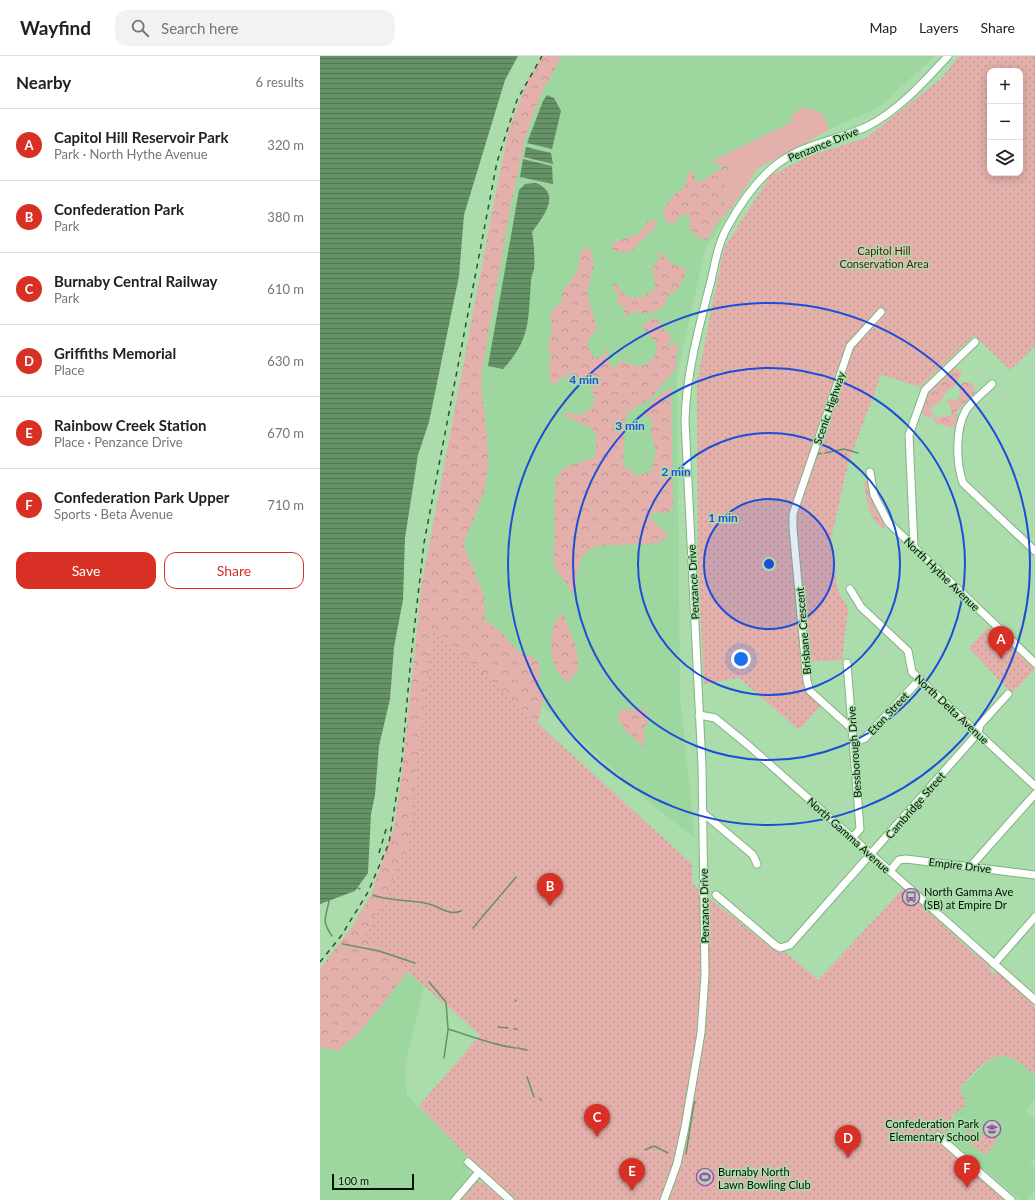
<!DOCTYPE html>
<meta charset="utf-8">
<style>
:root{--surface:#fff;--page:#f2f2f2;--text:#202124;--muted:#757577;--line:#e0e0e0;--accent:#d93025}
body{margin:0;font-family:Lato,sans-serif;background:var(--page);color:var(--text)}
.controls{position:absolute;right:12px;top:12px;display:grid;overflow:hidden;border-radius:8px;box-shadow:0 2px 10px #0003}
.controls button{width:36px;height:36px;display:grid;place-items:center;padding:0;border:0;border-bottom:1px solid var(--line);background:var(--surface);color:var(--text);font:20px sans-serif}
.scale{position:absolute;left:12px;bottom:10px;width:82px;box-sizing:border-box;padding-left:4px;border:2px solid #021404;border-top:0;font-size:11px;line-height:14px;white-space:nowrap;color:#021404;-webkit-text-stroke:3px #aaddab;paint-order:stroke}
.you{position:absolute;left:421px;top:603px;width:14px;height:14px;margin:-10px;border:3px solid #fff;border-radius:50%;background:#1a73e8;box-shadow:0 0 0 6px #1a73e833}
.badge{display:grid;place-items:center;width:26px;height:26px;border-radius:50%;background:var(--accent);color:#fff;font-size:13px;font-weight:700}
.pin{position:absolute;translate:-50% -33px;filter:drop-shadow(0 1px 2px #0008)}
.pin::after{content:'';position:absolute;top:21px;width:14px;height:12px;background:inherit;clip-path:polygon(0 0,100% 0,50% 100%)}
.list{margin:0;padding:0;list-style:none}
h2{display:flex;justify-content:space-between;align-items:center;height:52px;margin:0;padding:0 16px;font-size:17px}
h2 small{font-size:13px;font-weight:400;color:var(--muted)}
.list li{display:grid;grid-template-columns:26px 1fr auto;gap:12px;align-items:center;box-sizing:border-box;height:72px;padding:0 16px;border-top:1px solid var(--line)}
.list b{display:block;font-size:15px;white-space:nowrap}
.list p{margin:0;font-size:13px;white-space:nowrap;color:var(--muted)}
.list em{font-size:13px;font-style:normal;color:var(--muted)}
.actions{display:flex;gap:8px;padding:12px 16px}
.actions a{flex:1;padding:9px 0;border:1px solid var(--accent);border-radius:12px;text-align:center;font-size:14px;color:var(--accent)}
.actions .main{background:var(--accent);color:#fff}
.icon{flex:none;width:22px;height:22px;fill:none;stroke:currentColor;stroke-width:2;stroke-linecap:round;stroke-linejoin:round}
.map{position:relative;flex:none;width:715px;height:1144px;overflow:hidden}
header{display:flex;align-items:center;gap:24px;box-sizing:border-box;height:56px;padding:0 20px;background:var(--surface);border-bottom:1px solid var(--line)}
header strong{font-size:19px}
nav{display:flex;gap:22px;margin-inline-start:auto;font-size:14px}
.search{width:280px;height:36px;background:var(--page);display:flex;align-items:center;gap:10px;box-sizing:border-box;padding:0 14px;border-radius:12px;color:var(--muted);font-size:15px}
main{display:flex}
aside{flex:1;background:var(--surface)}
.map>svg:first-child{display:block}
.built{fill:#9dd69e}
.green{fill:#e3b0ab}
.forest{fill:url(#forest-crowns)}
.park{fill:url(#park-dots);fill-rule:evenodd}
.water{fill:url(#water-rules)}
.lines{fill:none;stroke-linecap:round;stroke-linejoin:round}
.stream{stroke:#669267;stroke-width:1.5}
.minor-casing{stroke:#81b382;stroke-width:9}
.minor{stroke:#fff;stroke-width:7}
.rail{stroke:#324e34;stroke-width:1.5;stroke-dasharray:5 5;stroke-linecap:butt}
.ring{fill:none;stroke:#1d4ed8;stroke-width:2}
.labels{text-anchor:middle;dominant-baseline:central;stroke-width:3;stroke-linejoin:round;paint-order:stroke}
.street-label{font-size:11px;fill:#021404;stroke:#aaddab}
.park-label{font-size:11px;fill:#5f1113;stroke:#aaddab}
.poi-label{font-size:11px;fill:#021404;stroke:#aaddab;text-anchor:start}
.centre{fill:#1d4ed8;stroke:#aaddab;stroke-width:2}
.ring-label{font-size:12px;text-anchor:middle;font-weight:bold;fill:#1d4ed8;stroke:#aaddab;stroke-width:3;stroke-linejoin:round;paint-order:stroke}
</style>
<header>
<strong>Wayfind</strong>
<div class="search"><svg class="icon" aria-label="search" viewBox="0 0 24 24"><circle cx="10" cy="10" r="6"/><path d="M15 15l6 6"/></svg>Search here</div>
<nav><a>Map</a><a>Layers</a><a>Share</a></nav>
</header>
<main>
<aside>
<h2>Nearby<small>6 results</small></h2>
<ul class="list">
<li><span class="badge">A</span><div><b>Capitol Hill Reservoir Park</b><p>Park · North Hythe Avenue</p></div><em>320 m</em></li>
<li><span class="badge">B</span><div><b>Confederation Park</b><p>Park</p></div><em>380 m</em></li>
<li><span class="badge">C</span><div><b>Burnaby Central Railway</b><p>Park</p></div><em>610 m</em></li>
<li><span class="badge">D</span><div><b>Griffiths Memorial</b><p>Place</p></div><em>630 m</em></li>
<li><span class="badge">E</span><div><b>Rainbow Creek Station</b><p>Place · Penzance Drive</p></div><em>670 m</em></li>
<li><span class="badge">F</span><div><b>Confederation Park Upper</b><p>Sports · Beta Avenue</p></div><em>710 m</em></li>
</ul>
<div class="actions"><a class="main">Save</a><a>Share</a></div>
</aside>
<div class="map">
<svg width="715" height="1144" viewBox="0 0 715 1144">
<defs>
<pattern id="forest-crowns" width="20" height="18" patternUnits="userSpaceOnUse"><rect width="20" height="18" fill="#e3b0ab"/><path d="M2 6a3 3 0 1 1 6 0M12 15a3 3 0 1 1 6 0" fill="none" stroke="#c19692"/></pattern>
<pattern id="park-dots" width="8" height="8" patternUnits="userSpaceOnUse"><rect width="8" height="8" fill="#e3b0ab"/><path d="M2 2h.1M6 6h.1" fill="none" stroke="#c19692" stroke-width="1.8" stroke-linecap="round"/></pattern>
<pattern id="water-rules" width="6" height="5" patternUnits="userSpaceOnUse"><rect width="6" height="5" fill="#669267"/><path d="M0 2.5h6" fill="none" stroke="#527653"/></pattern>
</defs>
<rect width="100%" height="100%" fill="#aaddab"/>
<!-- built -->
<path class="built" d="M230 0H615L559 51 492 81 438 112 385 194 357 319 360 642 375 782 335 751 120 557 207 33Z
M84 914 104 931 85 1010 87 1039 155 1108 149 1115V1122L131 1144H0V973Z
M683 1000 691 1002 715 1018V1043L705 1054 715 1063V1101L710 1107 715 1112V1134L706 1144H700L625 1078 633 1063 640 1032 668 1005 675 1001Z"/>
<!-- green -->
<path class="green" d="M481 52C500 54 504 55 509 74L438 112 410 155C397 138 405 124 411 106L402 110 392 105 472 66 471 61Z"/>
<!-- forest -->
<path class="forest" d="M223 0H242L222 36 206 79 191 148 161 320C162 349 168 377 168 406 168 434 154 462 143 487L164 540 165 564 183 578 198 595 214 602 219 607V634L224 641 191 779 63 948 39 976 18 995 0 991V913L32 871 51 839 74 772 82 717 102 527 175 141 189 74 208 24Z
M411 106 415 119 404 127 408 138 403 146 409 153C400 166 394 168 388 184L378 182 369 171 370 158 360 160 354 167 349 168 344 160 343 153 356 137 364 132 369 116 374 117 376 127C392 121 397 113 411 106Z
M332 163 336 165 335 171 310 196H297L291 192C295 181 310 183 319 177 324 172 326 166 332 163Z
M266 191 272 195 274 208 267 237 277 272 273 275 274 277 267 286 273 301C280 304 283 299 287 293L289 294 286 301 294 314 300 305C305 305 307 307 312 309 328 313 337 303 337 288L322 270 333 262 338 264 345 275 351 279 349 291 357 287 359 289 356 301V312L331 342 308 356 305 364 303 411 311 414 315 420 331 416 336 396 331 379 332 363 325 360C326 347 341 338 351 331L353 450 348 457 336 456 329 461 348 479 339 487 276 490C255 499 256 521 256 541L236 514 234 506 235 428C240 403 260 411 275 400 281 364 268 375 244 359L246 357 261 359C265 357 270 354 273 349 277 340 271 326 261 323 255 322 252 326 246 325V322L253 317C246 317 240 322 235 328H231L229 309 231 301 228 293 232 271 230 262 233 254 243 244 241 240C250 221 260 221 260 197Z
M338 194 352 208 366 213C365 224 357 236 347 240L345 249C334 258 325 258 311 256L307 261 303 255 307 251 301 250 297 247 299 242 292 228H297C305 247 321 244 334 233L335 225 332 213 339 203Z
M633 313H637L642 317 635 330 625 337C623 346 615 348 610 355L617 363 624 359 631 360V355L627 343 637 344 640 339 639 330 644 326 652 327 655 336 636 356 639 362 635 367 636 371 631 372 615 367 612 361H607L600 356C606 336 619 328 633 313Z
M546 425 550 426 565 464 564 473C547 463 547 444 544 426Z
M242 557C248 570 261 597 258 612 256 618 251 623 246 627 242 621 234 612 233 605 230 592 230 565 242 557Z
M324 653 328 661V667L324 671V691L305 674 298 663 300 654Z"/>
<!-- park -->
<path class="park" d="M639 0H715V290L690 314 654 279 600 331 561 319 528 408 511 483 518 535 528 553 522 604 481 606 486 636 500 650 479 674 419 622 384 628 378 511 377 325 404 192 450 120 489 100 546 82 621 23ZM670 15H700V117H670Z
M668 571 715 613 692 637 681 626 649 592Z
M113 572 372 808V828L452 892 465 896 498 924 583 833 657 900 661 901 670 910V915L674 918 676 916C682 918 709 945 715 951V1018C707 1013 700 1006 691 1002 671 992 653 1019 640 1032L646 1049 633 1058 629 1072 625 1078 626 1080 621 1077 616 1082 685 1144H196L155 1108 99 1050 160 979 45 878 68 835 88 788Z
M650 1073 661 1082 666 1077 677 1085 665 1099 643 1082Z
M157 1125 164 1127 185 1144H140Z"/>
<!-- water -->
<path class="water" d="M0 0H198L185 24 144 159 139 220 109 366 98 399 85 482 83 544 74 591 70 643 59 690 55 739 51 758 48 817 35 835 0 848Z
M227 39 234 42 241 55 232 93 207 87 223 45Z
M206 91 231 97 233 108 204 101Z
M203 103 232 110 233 128 200 121Z
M216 127C243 138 222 162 212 176 214 189 215 201 214 213 213 217 211 221 211 225 208 264 211 283 183 313L168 310 199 134 205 128Z"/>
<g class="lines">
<!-- stream -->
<path class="stream" d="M505 397 524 393 538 397
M498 398 501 397
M38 832 40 833
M53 839C70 846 91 843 109 848 121 851 128 860 141 855
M9 844C7 861 0 863 12 880
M153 872 196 821
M23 888 59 895 95 907
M109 926 126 946 128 973C148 979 176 990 196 992
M195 944 196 945
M178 971 188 972
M194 973H197
M198 992 207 994
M124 1002 128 974
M207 1021 214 1041
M220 1043 221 1044
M325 1094 334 1090 348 1097
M366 1098 374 1047 376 1046"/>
<defs>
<path id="minor" d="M672 328C664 336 652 345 646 354 635 373 636 407 643 427L715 495
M550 416 554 439 568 466 715 607
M594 492 589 379 605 334 655 286
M530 533 541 551 588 595 592 616 715 730
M527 607 540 773 533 781
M379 659 395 662 428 689 715 944
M532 673 490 635 487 625 473 472V458L530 290 561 256
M534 687 545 682 600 623
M382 756 433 799 437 808
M651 810 715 738
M570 815 579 804 586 803 715 819
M396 839 455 889 460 892 470 889 658 677 660 669 688 638
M674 908 715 861
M618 1080 691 1144
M148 1106 190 1144
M135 1144 159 1116
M344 1144 357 1108 365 1071 381 977 385 919 382 710 365 365C366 318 379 271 391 225 395 207 398 187 408 170 422 145 441 117 466 102 490 87 520 83 546 71 577 56 604 26 628 0"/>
</defs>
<!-- minor casing -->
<use href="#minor" class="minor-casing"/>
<!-- minor -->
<use href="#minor" class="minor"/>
<!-- rail -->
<path class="rail" d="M59 797 67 770
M0 906 21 880 48 836 69 787 82 703 91 601 104 487 177 106 197 44 222 0"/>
</g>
<!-- distance rings -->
<circle cx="449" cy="508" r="65" fill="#1d4ed8" fill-opacity=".12"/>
<g class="ring">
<circle cx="449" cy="508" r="65"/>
<circle cx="449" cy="508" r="131"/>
<circle cx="449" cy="508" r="196"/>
<circle cx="449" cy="508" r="261"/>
</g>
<!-- icons -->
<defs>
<symbol id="bus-ring" viewBox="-11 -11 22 22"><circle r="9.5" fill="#aaddab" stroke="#aa49b1" stroke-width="1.5"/><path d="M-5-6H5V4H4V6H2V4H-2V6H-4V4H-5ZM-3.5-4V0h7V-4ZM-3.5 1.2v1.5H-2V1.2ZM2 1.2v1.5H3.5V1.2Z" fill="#aa49b1"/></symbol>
<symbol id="school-ring" viewBox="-11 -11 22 22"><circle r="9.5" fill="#aaddab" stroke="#aa49b1" stroke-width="1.5"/><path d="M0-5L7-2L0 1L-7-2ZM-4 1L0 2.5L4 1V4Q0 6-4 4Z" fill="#aa49b1"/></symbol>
<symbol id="stadium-ring" viewBox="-11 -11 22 22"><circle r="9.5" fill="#aaddab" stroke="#aa49b1" stroke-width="1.5"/><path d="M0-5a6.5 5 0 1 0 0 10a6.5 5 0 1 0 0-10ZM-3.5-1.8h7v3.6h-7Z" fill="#aa49b1"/></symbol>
</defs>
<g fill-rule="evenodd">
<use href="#bus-ring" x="581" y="831" width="20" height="20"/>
<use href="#school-ring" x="662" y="1063" width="20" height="20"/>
<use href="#stadium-ring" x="375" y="1111" width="20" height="20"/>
</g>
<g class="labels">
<!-- street labels -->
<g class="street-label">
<text transform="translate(503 88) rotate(-22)">Penzance Drive</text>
<text transform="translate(509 352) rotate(-71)">Scenic Highway</text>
<text transform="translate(622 518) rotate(44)">North Hythe Avenue</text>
<text transform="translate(373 526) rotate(-93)">Penzance Drive</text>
<text transform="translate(483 575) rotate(-95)">Brisbane Crescent</text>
<text transform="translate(632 653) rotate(43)">North Delta Avenue</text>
<text transform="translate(568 657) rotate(-47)">Eton Street</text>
<text transform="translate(534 696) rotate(-94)">Bessborough Drive</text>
<text transform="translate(595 749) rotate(-49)">Cambridge Street</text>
<text transform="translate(529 779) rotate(42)">North Gamma Avenue</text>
<text transform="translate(640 809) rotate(7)">Empire Drive</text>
<text transform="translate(384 850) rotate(-91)">Penzance Drive</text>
</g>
<!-- park labels -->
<g class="park-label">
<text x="564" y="194">Capitol Hill<tspan x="564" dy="13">Conservation Area</tspan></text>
</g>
<!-- poi labels -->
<g class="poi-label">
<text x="604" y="835">North Gamma Ave<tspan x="604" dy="13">(SB) at Empire Dr</tspan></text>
<text x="659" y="1067" text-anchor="end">Confederation Park<tspan x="659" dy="13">Elementary School</tspan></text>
<text x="398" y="1115">Burnaby North<tspan x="398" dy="13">Lawn Bowling Club</tspan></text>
</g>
</g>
<circle cx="449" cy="508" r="6" class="centre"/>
<g class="ring-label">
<text x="264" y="328">4 min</text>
<text x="310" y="374">3 min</text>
<text x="356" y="420">2 min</text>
<text x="403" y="466">1 min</text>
</g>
</svg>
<div class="controls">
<button>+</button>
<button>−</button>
<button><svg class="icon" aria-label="layers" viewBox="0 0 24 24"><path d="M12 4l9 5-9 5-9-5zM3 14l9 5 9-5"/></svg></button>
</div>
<div class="scale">100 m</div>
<div class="you"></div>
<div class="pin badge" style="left:681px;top:603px">A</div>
<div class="pin badge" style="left:230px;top:850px">B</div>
<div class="pin badge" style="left:277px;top:1081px">C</div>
<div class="pin badge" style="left:528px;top:1102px">D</div>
<div class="pin badge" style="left:312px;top:1135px">E</div>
<div class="pin badge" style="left:647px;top:1132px">F</div>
</div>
</main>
